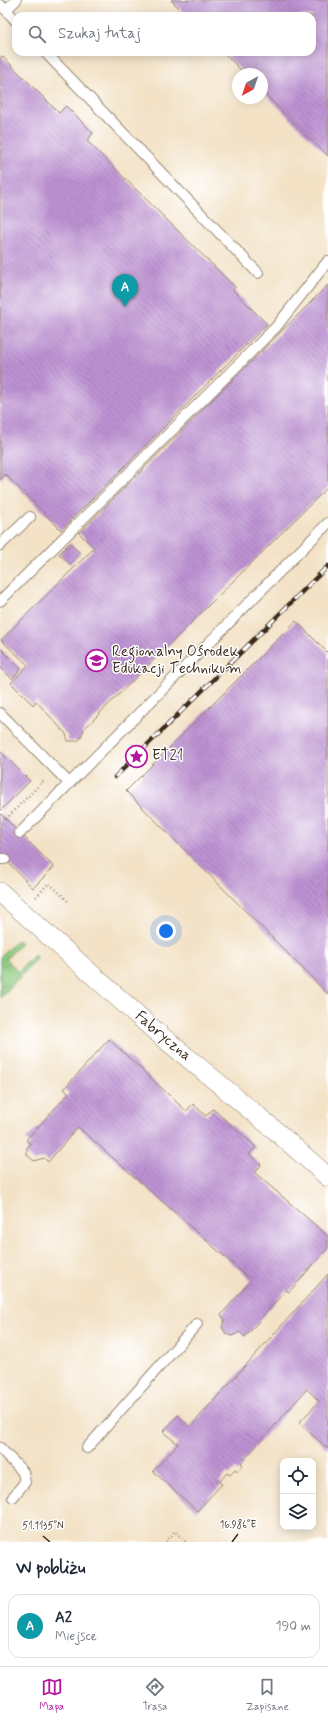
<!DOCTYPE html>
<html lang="pl">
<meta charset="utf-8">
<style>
:root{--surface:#fff;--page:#f6f6f7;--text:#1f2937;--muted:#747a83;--line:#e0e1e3;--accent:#b5179e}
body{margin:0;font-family:Mynerve,sans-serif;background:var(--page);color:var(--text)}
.controls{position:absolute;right:12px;bottom:12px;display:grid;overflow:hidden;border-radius:8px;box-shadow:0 2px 10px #0003}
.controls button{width:36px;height:36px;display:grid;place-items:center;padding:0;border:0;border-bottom:1px solid var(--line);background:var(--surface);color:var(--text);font:20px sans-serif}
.compass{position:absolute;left:232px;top:68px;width:36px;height:36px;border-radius:50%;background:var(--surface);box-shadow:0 2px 10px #0003;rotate:220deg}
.you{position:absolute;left:166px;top:931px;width:14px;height:14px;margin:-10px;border:3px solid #fff;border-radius:50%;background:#1a73e8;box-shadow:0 0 0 6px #1a73e833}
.badge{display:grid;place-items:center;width:26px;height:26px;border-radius:50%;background:var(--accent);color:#fff;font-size:13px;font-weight:700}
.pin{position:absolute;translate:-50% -33px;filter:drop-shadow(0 1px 2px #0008)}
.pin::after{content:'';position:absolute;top:21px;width:14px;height:12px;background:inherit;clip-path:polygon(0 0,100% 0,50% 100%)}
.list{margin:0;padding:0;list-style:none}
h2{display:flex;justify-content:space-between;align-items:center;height:52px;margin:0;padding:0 16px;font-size:17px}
h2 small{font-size:13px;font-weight:400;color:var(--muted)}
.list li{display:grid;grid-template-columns:26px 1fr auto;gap:12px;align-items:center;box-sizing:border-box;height:64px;margin:0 8px 8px;padding:0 8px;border:1px solid var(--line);border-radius:12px}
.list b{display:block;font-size:15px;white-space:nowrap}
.list p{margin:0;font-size:13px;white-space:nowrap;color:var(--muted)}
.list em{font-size:13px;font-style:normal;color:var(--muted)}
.icon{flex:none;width:22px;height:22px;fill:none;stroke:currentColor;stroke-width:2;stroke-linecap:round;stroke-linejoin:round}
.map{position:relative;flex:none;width:328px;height:1542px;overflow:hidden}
.search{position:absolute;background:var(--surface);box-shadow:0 2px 10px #0003;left:12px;right:12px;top:12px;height:44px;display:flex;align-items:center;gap:10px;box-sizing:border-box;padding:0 14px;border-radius:12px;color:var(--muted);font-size:15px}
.sheet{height:124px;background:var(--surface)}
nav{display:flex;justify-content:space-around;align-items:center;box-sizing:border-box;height:56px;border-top:1px solid var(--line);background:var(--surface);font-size:11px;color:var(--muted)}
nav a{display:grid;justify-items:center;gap:2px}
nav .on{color:var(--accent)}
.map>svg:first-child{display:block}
.grass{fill:url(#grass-tufts);stroke:#647a4f}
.building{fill:url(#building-back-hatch)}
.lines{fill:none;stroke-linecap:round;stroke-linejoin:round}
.service-casing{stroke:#978672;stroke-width:12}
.minor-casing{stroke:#978672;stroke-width:20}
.path{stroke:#978672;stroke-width:2.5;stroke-dasharray:1 3;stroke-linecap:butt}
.service{stroke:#fff;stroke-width:10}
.minor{stroke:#fff;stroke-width:19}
.rail-casing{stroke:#3b2a1e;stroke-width:4.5}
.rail{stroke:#fff;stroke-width:3;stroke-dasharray:9;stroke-linecap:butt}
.ticks{fill:none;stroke:#3b2a1e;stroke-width:1.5}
.labels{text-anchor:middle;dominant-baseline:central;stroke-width:3;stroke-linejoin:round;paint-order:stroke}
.poi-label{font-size:15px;fill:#3b2a1e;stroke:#fff;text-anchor:start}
.street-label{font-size:15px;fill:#3b2a1e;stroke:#fff}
.ticks-label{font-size:10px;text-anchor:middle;fill:#3b2a1e;stroke:#fff;stroke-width:3;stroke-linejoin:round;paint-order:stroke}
</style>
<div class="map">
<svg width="328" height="1542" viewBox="0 0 328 1542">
<defs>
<pattern id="grass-tufts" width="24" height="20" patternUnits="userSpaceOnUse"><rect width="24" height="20" fill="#8dca80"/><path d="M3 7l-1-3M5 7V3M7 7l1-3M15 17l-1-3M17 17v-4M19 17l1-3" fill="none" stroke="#74a468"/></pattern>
<pattern id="building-back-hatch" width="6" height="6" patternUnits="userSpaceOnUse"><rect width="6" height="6" fill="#bd92d3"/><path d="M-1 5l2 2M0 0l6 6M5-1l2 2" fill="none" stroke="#9b77ab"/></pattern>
</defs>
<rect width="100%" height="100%" fill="#fff"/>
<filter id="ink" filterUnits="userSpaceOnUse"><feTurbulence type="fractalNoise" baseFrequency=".025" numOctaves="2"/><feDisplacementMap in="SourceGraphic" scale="8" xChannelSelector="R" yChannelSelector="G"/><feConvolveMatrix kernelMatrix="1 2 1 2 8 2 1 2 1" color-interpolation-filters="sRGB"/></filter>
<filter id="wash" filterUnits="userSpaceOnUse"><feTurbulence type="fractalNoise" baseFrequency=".012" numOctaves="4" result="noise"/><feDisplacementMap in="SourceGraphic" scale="16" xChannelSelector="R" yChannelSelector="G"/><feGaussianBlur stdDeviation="0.9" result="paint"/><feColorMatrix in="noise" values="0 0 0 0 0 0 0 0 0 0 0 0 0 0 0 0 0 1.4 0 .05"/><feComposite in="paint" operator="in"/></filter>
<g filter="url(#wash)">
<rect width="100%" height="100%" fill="#f3e2c6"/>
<!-- grass -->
<path class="grass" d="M17 940 21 943 6 959 18 972 34 955 38 958 0 998V957Z"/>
<g id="blocks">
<!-- building -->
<path class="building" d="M171 0H328V156L262 91V74H245L223 52H312V16H187Z
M2 56 59 113 66 106 93 133 87 141 235 287 233 290 267 324 61 530 5 474 0 480V58Z
M328 285V487L84 729 80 739 77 741H68L66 734 36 701 33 705 11 683 28 665 1 640 94 548 79 533Z
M70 543 80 553 70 564 59 554Z
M296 621 328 653V994L126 791Z
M0 648 21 669 12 679 0 667Z
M0 751 30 781 0 811Z
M0 813 54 867 33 888 0 854Z
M109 1039 186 1111 193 1104 206 1116 213 1109 256 1147 249 1154 261 1165 255 1173 328 1236V1248L289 1292 286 1290 245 1337 240 1332 232 1336 226 1334 222 1327 225 1319 221 1315 251 1280 78 1127 48 1162 44 1158 34 1161 27 1155V1147L31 1144 26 1140 69 1093 64 1089Z
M328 1274V1449L299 1423 319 1401 307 1389 241 1463 243 1465 238 1471 235 1469 230 1475 227 1473 219 1482 222 1484 197 1511 153 1471 178 1444 163 1432 178 1415 190 1427Z"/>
</g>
</g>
<g filter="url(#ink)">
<use href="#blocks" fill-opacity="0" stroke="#978672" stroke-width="1"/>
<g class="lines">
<defs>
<path id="service" d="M0 5 6 10 16 0
M6 10 16 21
M45 52 258 273
M0 545 30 517
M0 601 276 327 328 261
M0 713 69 783
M20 833 328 523
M0 859H5
M0 1448 23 1472 25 1482 13 1497
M87 1448 197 1324"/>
<path id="minor" d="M0 892 153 1029 277 1132 328 1177"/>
</defs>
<!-- service casing -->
<use href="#service" class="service-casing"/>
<!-- minor casing -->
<use href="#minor" class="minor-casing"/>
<!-- path -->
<path class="path" d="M6 819 45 779
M36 897 49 883 69 902
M166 1542 175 1531 186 1542"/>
<!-- service -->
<use href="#service" class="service"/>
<!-- minor -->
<use href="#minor" class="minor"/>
<defs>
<path id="rail" d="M115 777 328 566"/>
</defs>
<!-- rail casing -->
<use href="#rail" class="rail-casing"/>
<!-- rail -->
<use href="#rail" class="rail"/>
</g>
</g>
<!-- ticks -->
<path class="ticks" d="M43 1536 50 1542M232 1542 238 1534"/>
<!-- icons -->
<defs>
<symbol id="school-ring" viewBox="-11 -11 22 22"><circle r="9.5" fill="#fff" stroke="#b5179e" stroke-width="1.5"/><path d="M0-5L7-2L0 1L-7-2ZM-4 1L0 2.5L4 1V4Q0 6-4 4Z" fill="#b5179e"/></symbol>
<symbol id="sight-ring" viewBox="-11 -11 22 22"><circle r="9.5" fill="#fff" stroke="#b5179e" stroke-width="1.5"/><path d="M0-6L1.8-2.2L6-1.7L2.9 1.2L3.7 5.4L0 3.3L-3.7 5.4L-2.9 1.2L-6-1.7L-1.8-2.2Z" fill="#b5179e"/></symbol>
</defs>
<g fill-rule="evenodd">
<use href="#school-ring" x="84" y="648" width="25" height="25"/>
<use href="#sight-ring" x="124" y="744" width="25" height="25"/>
</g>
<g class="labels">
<!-- poi labels -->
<g class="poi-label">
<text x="112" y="652">Regionalny Ośrodek<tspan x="112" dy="17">Edukacji Technikum</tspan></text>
<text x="152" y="756">ET21</text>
</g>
<!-- street labels -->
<g class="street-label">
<text transform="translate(163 1036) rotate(40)">Fabryczna</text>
</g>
</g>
<g class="ticks-label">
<text x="238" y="1528">16.986°E</text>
<text x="43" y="1529">51.1135°N</text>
</g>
</svg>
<div class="controls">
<button><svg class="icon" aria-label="locate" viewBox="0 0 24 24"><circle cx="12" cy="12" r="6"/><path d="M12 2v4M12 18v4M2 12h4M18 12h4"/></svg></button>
<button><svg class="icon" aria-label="layers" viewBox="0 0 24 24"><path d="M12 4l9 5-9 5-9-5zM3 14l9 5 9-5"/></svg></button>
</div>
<svg class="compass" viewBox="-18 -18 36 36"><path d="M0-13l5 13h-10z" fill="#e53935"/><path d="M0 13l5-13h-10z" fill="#747a83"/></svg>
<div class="you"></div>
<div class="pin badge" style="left:125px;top:307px;background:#0f9aa8">A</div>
<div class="search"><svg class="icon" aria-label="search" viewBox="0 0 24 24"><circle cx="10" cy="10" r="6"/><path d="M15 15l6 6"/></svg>Szukaj tutaj</div>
</div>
<section class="sheet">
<h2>W pobliżu<small></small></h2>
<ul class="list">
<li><span class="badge" style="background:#0f9aa8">A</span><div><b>A2</b><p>Miejsce</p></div><em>190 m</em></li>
</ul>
</section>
<nav>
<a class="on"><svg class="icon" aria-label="map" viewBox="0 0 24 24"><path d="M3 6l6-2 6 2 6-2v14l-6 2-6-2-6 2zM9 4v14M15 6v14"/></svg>Mapa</a>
<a><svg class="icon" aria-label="directions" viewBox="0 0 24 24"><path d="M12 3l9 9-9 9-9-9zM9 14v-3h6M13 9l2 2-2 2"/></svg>Trasa</a>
<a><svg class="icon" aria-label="saved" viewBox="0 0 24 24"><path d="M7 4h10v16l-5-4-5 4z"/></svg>Zapisane</a>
</nav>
